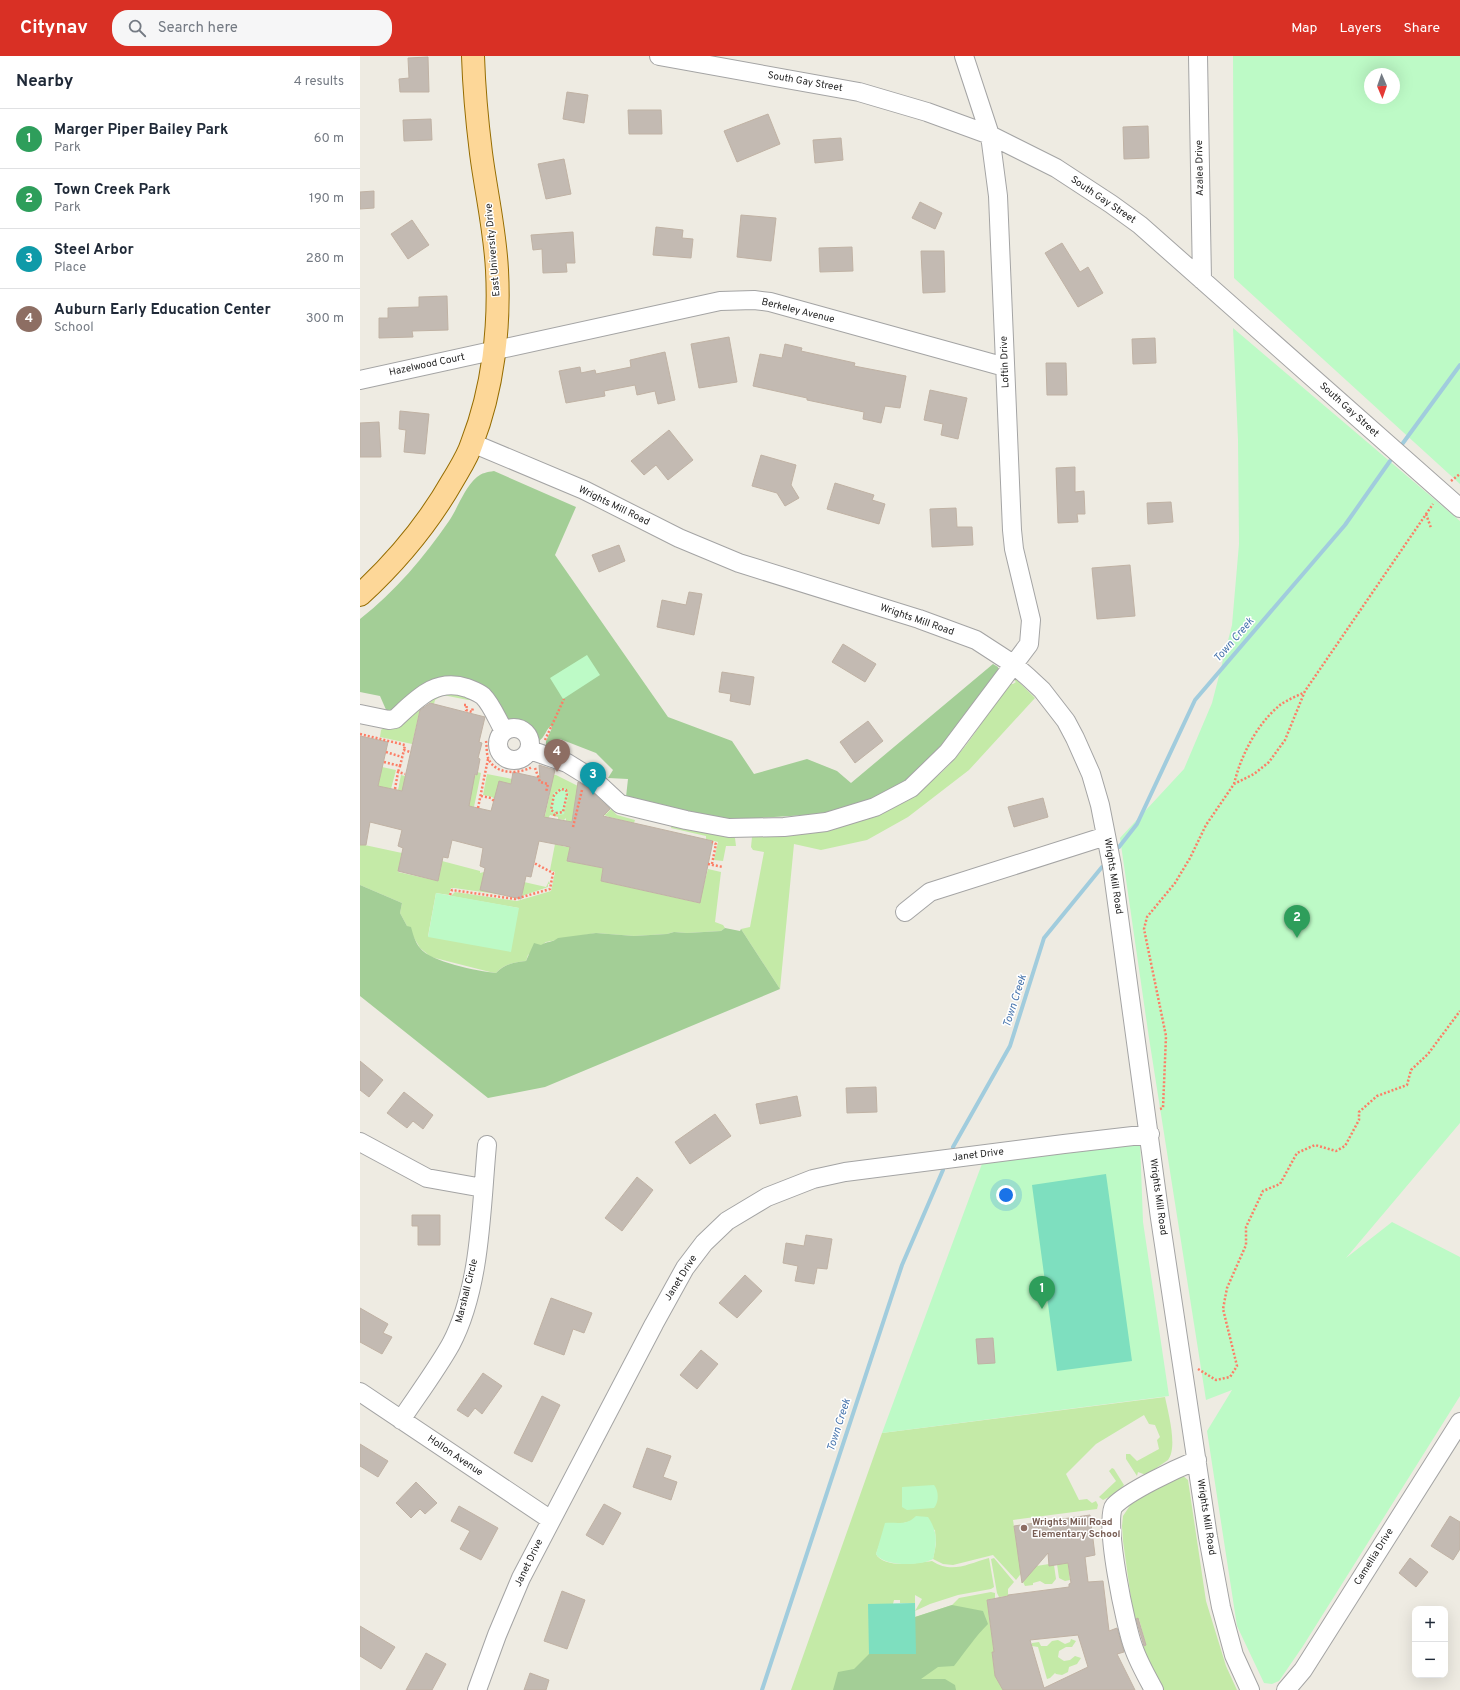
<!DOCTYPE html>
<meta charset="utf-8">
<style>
:root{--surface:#fff;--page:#f6f6f7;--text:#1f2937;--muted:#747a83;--line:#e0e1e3;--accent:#d93025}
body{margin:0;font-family:Overpass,sans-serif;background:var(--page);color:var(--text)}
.controls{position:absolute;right:12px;bottom:12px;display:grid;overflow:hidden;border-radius:8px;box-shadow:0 4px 16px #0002}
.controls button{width:36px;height:36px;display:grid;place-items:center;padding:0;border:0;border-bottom:1px solid var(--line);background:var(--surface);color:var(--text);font:20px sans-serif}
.compass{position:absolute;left:1004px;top:12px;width:36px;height:36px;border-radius:50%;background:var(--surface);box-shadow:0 4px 16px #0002;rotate:178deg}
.you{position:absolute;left:646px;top:1139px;width:14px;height:14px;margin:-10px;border:3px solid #fff;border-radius:50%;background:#1a73e8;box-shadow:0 0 0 6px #1a73e833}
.badge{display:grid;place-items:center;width:26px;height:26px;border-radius:50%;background:var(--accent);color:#fff;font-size:13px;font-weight:700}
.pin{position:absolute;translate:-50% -33px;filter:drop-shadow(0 1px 2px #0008)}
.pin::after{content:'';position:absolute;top:21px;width:14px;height:12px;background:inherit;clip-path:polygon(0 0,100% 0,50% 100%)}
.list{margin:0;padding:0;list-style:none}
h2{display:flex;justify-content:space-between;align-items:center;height:52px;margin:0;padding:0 16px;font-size:17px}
h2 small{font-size:13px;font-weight:400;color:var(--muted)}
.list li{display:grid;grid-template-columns:26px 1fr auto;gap:12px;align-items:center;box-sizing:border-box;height:60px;padding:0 16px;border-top:1px solid var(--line)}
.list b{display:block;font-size:15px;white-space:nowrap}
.list p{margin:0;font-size:13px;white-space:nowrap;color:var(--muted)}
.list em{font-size:13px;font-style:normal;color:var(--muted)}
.icon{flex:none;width:22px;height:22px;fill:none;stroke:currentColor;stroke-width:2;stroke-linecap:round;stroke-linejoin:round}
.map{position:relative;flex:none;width:1100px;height:1634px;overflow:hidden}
header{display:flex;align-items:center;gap:24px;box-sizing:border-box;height:56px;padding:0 20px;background:var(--accent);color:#fff}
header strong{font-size:19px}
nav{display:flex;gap:22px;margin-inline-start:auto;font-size:14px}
.search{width:280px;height:36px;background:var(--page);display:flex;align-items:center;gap:10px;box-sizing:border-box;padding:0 14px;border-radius:16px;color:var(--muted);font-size:15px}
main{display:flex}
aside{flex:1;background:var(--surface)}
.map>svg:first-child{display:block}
.grass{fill:#c4eaa7}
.forest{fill:#a3ce96}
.park{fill:#bdfac6;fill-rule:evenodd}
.pitch{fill:#7edfbf}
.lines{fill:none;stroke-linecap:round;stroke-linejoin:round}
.stream{stroke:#a1ccdd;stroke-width:4}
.building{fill:#c3bab2;stroke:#c0b2a4;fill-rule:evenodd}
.minor-casing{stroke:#a4a4a4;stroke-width:20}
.major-casing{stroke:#956c00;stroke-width:24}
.path{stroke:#fc7e66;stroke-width:2.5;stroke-dasharray:2 2;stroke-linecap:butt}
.minor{stroke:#fff;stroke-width:18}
.major{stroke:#fdd798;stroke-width:22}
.education-dot{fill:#8d6e63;stroke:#fff;stroke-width:1.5}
.labels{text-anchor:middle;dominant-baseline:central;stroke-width:3;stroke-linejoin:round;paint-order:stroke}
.street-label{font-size:10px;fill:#1d1d1d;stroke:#fff}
.education-label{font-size:10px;font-weight:bold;fill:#785e54;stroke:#fff;text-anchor:start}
.water-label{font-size:11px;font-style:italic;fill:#4875ad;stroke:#fff}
</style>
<header>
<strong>Citynav</strong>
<div class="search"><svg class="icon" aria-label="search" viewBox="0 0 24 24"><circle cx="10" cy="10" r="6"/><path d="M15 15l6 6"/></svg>Search here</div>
<nav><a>Map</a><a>Layers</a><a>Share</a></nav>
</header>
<main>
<aside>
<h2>Nearby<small>4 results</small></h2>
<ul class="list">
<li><span class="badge" style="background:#2e9e5b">1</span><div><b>Marger Piper Bailey Park</b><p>Park</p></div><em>60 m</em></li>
<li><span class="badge" style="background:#2e9e5b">2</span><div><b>Town Creek Park</b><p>Park</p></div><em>190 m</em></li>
<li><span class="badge" style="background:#0f9aa8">3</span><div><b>Steel Arbor</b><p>Place</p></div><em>280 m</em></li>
<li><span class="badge" style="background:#8d6e63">4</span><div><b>Auburn Early Education Center</b><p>School</p></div><em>300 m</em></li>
</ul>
</aside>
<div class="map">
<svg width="1100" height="1634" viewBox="0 0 1100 1634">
<rect width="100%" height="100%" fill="#eeebe2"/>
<!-- grass -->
<path class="grass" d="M653 623H656L675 642 609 714 548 761 507 784 461 794 434 788 420 933 381 873 390 871 404 796 393 794 391 791 392 781 396 778C417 777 439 778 460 775 507 768 555 744 588 710 611 687 629 655 647 628H653L656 626Z
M83 637 103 638 112 644H108L83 639 75 644 74 648 66 645Z
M61 649 52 688 20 681 21 674 24 672H35Z
M22 711 36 714 31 733 18 730Z
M117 716 121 717 114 751 81 744 117 718Z
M179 717 196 719 218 730 212 766 206 765V762L204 764 198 763V761L190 759 187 765 184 764 190 737 179 721Z
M127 718 152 723 151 728 139 726 135 743 132 741 123 739Z
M41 719 53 722 68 741 38 734Z
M224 736 246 758 251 753 257 759 275 764 274 767 249 761 242 758Z
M312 768 372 779 375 782 376 790H366L363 805 354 804 358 786 346 783V780L311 772Z
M207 786H211L207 805 243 812 241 825 339 847 348 813 361 816 355 866 363 869 365 872 361 875 327 877 314 876 307 878 274 880 236 877 186 886 168 899 166 905C156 906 143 908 136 917L130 916 71 901 60 892 47 870 40 857 42 847 0 829V788L42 797 38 816 78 825 82 805 120 815V817L124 816 144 839 94 832H91L89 839 76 837 68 880 159 852 91 840 95 836 157 845 191 835 195 816 190 814 195 788 206 791Z
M189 825 190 828H188V831L162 840 164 826 186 831Z
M805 1341C808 1356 818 1391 808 1404L786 1419 778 1416 777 1420 766 1403V1398H770L777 1405 799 1393 797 1384 800 1381 795 1369 789 1368 784 1359 736 1388 706 1418 719 1444 727 1443 732 1447 736 1445 738 1449 737 1453 653 1464 660 1511 663 1515 656 1524 633 1499 593 1509 583 1508 573 1503 576 1488 575 1474 552 1465 539 1468 527 1467 516 1498C524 1513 557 1507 572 1505 592 1518 607 1508 629 1502L634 1531 631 1533 598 1539 570 1548 555 1555 562 1543 555 1539V1547H540V1544H534L533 1548H508L555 1598V1561L592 1549 599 1542 631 1536 635 1537V1542L627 1544 634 1596 632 1597 635 1620 643 1634H431L522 1377Z
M752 1412 754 1413 764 1429 755 1438 743 1444 739 1441 756 1425 749 1415Z
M823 1420 828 1424 846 1545 866 1610 877 1634H802L781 1591 786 1589 779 1563 774 1564 763 1485 762 1470 763 1460 773 1445 817 1421Z
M634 1502 654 1526 648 1533V1540L639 1541 637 1537 631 1503Z
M708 1507 710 1524 705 1525 699 1522 697 1508Z
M689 1508 694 1509 696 1523 692 1528H685L680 1525 673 1527V1529L665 1530 663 1526 670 1517V1511Z
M711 1583 716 1585 712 1591H706L699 1595 698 1601 704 1605 710 1604 715 1600 721 1602 717 1608 709 1611 708 1616 702 1619 696 1618 695 1617 690 1622 687 1623 678 1591 672 1590V1587L679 1586 681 1590H687L692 1585 698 1584 705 1588 710 1586Z"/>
<!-- forest -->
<path class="forest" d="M134 415 216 451 195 499 308 661 372 685 394 718 447 703 477 715 491 727 633 608 638 611V614L594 677 557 718 512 745 462 758 383 763 361 762 266 741 268 723 248 722 253 714 236 697 200 683 196 684 195 692 193 693 186 691V685L192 672 191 670C186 673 185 681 179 685 173 671 166 662 149 665L134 642 57 633 29 656H27L20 640 0 636V563C35 536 64 501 89 465 98 452 104 432 117 421 122 417 127 416 134 415Z
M0 829 42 847 40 857 47 870 51 871C53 878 55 886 60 892 70 906 118 915 136 917 144 908 156 906 166 905L174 887 181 889C187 885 192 887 198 882L236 877 274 880 307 878 314 876 327 877 361 875 365 872 380 875 381 873 420 933 185 1031 128 1042 0 940Z
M592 1549 623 1555 628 1568C614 1582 606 1595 594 1610L578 1611 561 1623H585L595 1629 596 1634H473L478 1616 494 1613 509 1598H555V1561Z"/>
<!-- park -->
<path class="park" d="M873 0H1100V428L874 222ZM1010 18H1034V42H1010Z
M873 272 1100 465V1067L986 1202 1032 1166 1100 1201V1340L943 1590 919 1625 912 1628 904 1627 877 1570 847 1375 872 1334 846 1344 789 982 760 782 824 713 852 647 872 569 879 488 878 384Z
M227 599 240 619 203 643 190 622Z
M201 732 206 733 209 738 204 758 200 759 191 757 190 753 193 737Z
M76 837 159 852 151 896 68 881Z
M780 1085 783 1166 809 1340 522 1377 623 1105Z
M574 1429C579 1435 579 1446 574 1452L547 1454 542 1451V1431Z
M556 1460 568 1461C578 1476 577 1487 573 1503 562 1510 523 1511 516 1498L525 1467C537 1466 546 1470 556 1460Z"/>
<!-- pitch -->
<path class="pitch" d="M746 1118 772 1305 697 1315 672 1129Z
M555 1547 556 1598H509L508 1548Z"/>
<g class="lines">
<!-- stream -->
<path class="stream" d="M1043 387 1100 309
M759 791 777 768 835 644 985 469 1030 405
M593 1091 650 990 684 882 742 811
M402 1634 542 1209 583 1114"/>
</g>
<!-- building -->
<path class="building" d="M68 1 69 36H40L39 23 49 22 48 2Z
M207 36 228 39 224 67 203 63Z
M268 54H301L302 78H269Z
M408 58 420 88 377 106 364 75Z
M71 63 72 84 44 85 43 64Z
M788 70 789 102 764 103 763 71Z
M481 82 483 104 455 107 453 84Z
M204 103 211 138 186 143 178 108Z
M14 135V152L0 153V136Z
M560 146 582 157 575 173 552 162Z
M381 159 416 162 411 205 377 201Z
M52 164 69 189 48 203 31 178Z
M296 171 323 174 322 182 333 183 331 202 293 199Z
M213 176 215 207H206L207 216 183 217 182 193 173 194 171 179Z
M702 187 720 216 728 211 743 237 718 251 685 197Z
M492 191 493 215 460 216 459 192Z
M561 195H584L585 236 563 237Z
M87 240 88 274 52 275 53 281 19 282V262H28V252L59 251V241Z
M369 281 377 326 339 332 331 288Z
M795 282 796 307 773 308 772 283Z
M425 288 442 292 441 295 495 307 494 310 546 320 540 352 525 350 521 367 503 363 504 356 447 344V342L393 330 400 298 422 302Z
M305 296 315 344 298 348 295 335 277 339 275 329 244 335 245 340 206 347 199 315 220 311 221 317 235 314 236 318 271 311 270 304Z
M686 307H706L707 339H687Z
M570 334 607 342 598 383 581 379 583 368 564 364Z
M40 355 69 358 65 398 44 396 46 374 39 373Z
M19 366 21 401H0V367Z
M309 374 333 404 308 424 296 409 284 419 271 405Z
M401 399 436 409 431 429 439 442 425 450 417 437 392 430Z
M715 411V436L724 435 725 458H717L718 466 698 467 696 412Z
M475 427 514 439 512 444 525 448 519 468 467 453Z
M811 446 813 466 788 468 787 447Z
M596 452 597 471H612L613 489 572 491 570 453Z
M259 489 265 505 239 516 232 499Z
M770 509 775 560 737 563 732 512Z
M329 536 342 538 334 579 297 571 302 544 326 549Z
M483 588 516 608 505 626 472 606Z
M362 616 394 621 390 649 370 645 371 638 359 636Z
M70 647 125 661 119 686 122 687 118 702 120 703 117 719 115 718 109 750 131 755 139 725 151 728 153 716 180 722 179 709 195 714 184 761 212 766 218 726 227 731 250 753 243 760 353 785 340 847 241 825 243 812 207 805 210 791 179 785 171 821 166 820 161 843 120 834 125 812 120 810 123 792 92 784 88 802 83 801 78 825 38 815 43 792 38 790 42 774 10 766 6 789H0V680L28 686 18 730 42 735 60 654Z
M508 665 523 685 495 707 480 686Z
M683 742 688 761 654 771 648 751Z
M0 1005 23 1024 9 1041 0 1034Z
M516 1031 517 1056 487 1057 486 1032Z
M44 1036 73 1059 63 1073 53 1065 47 1072 27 1057Z
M437 1040 441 1060 400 1068 396 1048Z
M355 1058 371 1080 330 1108 315 1086Z
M277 1121 293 1134 262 1175 245 1162Z
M52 1159H80V1189H58V1170H52Z
M446 1179 472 1183 467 1213 457 1212 454 1228 435 1225 438 1210 423 1207 426 1187 444 1190Z
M385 1219 402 1235 377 1262 359 1247Z
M191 1242 232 1257 224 1277 213 1273 204 1299 174 1288Z
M0 1252 28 1268 23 1277 32 1281 22 1298 0 1286Z
M633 1282 635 1307 618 1308 616 1283Z
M341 1294 358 1308 337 1333 320 1319Z
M123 1317 142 1330 122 1358 115 1352 108 1361 97 1354Z
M182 1340 200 1349 172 1406 154 1397Z
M0 1388 28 1405 18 1421 0 1410Z
M287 1392 311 1400 303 1421 317 1426 311 1444 273 1431Z
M56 1426 77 1447 65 1458 60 1453 51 1462 36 1447Z
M244 1448 261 1457 243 1489 226 1479Z
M99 1450 138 1472 121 1504 100 1493 110 1475 91 1465Z
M730 1459 735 1499 725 1501 728 1526 743 1525 749 1575 757 1572 764 1596 757 1598 775 1634H643L635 1620 632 1596H634L627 1544 648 1540V1539L709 1531V1528L711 1527 708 1507 689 1510 688 1497 662 1527 654 1470ZM718 1579 728 1611 684 1632 670 1584Z
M1090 1460 1100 1466V1493L1093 1504 1071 1490Z
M1050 1502 1068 1516 1056 1531 1039 1517Z
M202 1535 225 1544 207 1593 184 1585Z
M778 1562 786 1589 784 1590 776 1563Z
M0 1570 35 1591 21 1613 0 1600Z
M66 1597 86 1608 72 1634H46Z
M170 1617 189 1624 186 1634H164Z"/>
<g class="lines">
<defs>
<path id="minor" d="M299 0 499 36 567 56 630 79 696 112 751 148 780 169 1100 452
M838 0 842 224
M0 324 360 245 394 244 410 246 645 311
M112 387 224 434 319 482 379 507 559 563 616 584 653 608 668 621 682 634 706 665 715 682 731 718 740 749 752 810 800 1162 848 1481 861 1551 874 1599 890 1634
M0 658 29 664 35 663C56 644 75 621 107 632 112 634 118 636 123 640 132 649 138 665 144 675
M138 688a16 16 0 1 1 32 0a16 16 0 1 1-32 0Z
M170 694 207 707 233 723 260 748 326 764 369 772 424 771 466 766 515 751 551 732 588 696 669 588 671 564 654 493 652 474 638 140 630 79 604 0
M545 856 570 836 746 780
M0 1086 67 1122 123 1132
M0 1336 191 1464
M41 1364C57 1340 77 1313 91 1288 121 1231 121 1152 127 1089
M117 1634 137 1579 161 1522 294 1268 325 1212 344 1187 367 1165 407 1141 453 1123 485 1116 704 1088 790 1078
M794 1634C787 1621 779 1607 774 1593 766 1574 743 1462 754 1450 768 1435 818 1412 837 1404
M926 1634 943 1614 1100 1366"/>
<path id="major" d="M0 539C37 505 68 468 93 424 100 412 108 400 112 387 133 333 140 271 137 214 135 174 126 136 121 97 117 65 114 32 113 0"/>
</defs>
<!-- minor casing -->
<use href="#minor" class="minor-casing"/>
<!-- major casing -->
<use href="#major" class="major-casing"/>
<!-- path -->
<path class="path" d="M1091 425 1100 418
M1066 458 1071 472
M104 649H107L106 654 112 656 113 651
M0 678 45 689 44 694
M185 684 204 643
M126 685C127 690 126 699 129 704 137 719 159 718 172 711
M26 696 42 701
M24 706 40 710 38 716
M40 710 44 694 50 696
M175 712 180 726 188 728 186 736
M874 728C881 699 897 668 920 649 927 644 937 640 945 636
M35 733 38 716 45 718
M121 740 131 742 134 745
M118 752 128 703
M194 760 195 757 203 756 207 738 206 734 201 733 194 739 191 754 195 757
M213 771 222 734
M348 808 363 811
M352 808 356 788 352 786
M90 839 92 834 155 843 190 833 193 817 174 807
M800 1053 803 1052 806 980 784 873 787 861 815 827 830 802 846 769 874 728 894 718 909 706 925 684 945 635 1073 448
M838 1313 856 1324 870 1321 877 1310 863 1253 867 1232 886 1189V1171L903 1135 920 1128 937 1097 955 1089 976 1095 985 1090 999 1064V1056L1017 1040 1047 1029 1051 1014 1068 998 1100 955"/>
<!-- minor -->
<use href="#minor" class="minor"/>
<!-- major -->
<use href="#major" class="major"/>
</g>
<!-- markers -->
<circle class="education-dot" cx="664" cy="1472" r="4"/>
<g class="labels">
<!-- street labels -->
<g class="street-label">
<text transform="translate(445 26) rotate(10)">South Gay Street</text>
<text transform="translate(840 112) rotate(-91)">Azalea Drive</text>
<text transform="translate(743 144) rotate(34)">South Gay Street</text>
<text transform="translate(133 194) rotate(-95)">East University Drive</text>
<text transform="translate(438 255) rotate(14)">Berkeley Avenue</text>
<text transform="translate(645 306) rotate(-92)">Loftin Drive</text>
<text transform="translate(67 309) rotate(-12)">Hazelwood Court</text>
<text transform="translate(989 354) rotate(42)">South Gay Street</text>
<text transform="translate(254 450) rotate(26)">Wrights Mill Road</text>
<text transform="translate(557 564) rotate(19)">Wrights Mill Road</text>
<text transform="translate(753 820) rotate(81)">Wrights Mill Road</text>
<text transform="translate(618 1099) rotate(-7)">Janet Drive</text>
<text transform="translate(798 1141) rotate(82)">Wrights Mill Road</text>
<text transform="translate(321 1222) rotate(-58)">Janet Drive</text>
<text transform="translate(107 1235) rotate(-76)">Marshall Circle</text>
<text transform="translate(95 1400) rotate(34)">Hollon Avenue</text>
<text transform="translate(846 1461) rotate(81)">Wrights Mill Road</text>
<text transform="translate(1014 1501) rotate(-58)">Camellia Drive</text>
<text transform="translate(169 1507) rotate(-64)">Janet Drive</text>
</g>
<!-- education labels -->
<g class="education-label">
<text x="672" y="1466">Wrights Mill Road<tspan x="672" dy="12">Elementary School</tspan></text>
</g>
<!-- water labels -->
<g class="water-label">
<text transform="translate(874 584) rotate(-49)">Town Creek</text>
<text transform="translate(655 945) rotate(-72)">Town Creek</text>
<text transform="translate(479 1369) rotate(-72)">Town Creek</text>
</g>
</g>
</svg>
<div class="controls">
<button>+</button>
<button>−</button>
</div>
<svg class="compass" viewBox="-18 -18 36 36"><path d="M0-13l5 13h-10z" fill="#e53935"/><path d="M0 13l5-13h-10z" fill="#747a83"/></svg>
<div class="you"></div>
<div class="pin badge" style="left:682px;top:1253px;background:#2e9e5b">1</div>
<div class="pin badge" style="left:937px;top:882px;background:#2e9e5b">2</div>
<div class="pin badge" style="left:233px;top:739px;background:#0f9aa8">3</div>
<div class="pin badge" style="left:197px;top:716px;background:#8d6e63">4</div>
</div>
</main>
